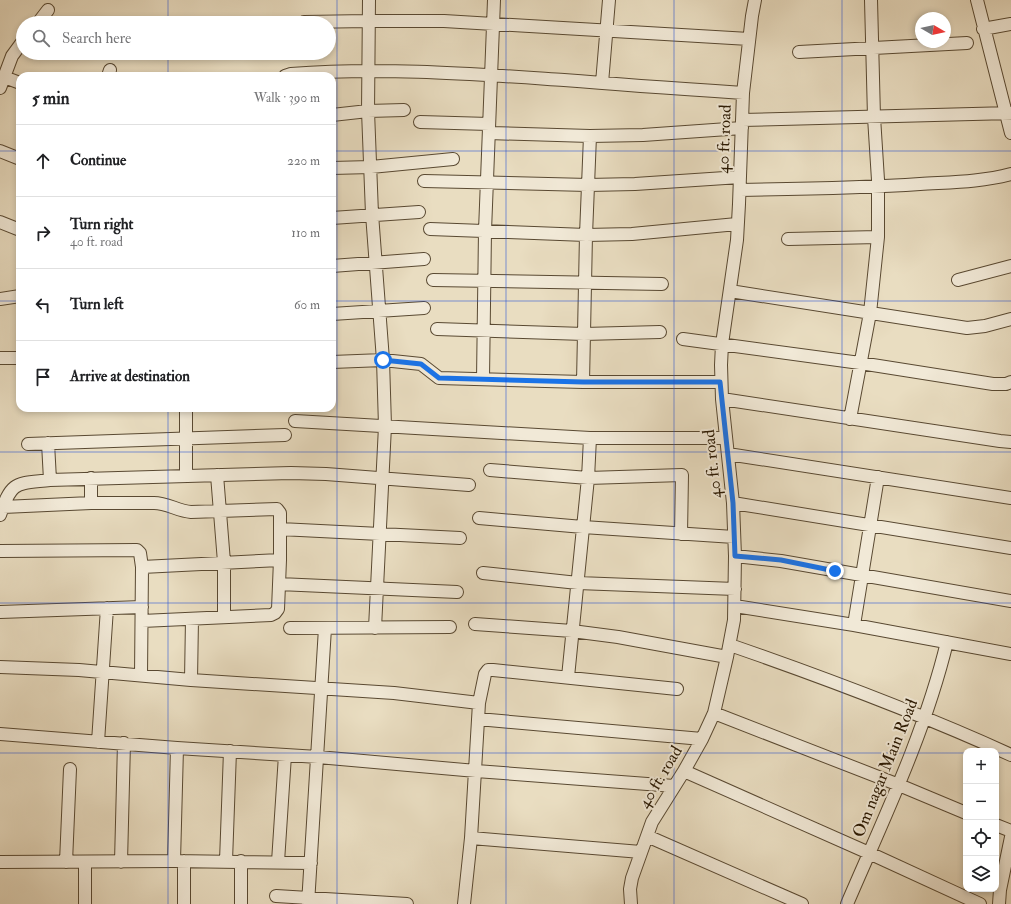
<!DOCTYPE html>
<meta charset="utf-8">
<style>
:root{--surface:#fff;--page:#f6f6f6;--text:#202124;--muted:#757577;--line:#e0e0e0}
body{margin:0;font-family:"IM FELL Double Pica",serif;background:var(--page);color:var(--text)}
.controls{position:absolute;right:12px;bottom:12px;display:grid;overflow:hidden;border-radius:8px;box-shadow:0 2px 6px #0003}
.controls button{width:36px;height:36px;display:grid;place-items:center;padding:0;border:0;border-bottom:1px solid var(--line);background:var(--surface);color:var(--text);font:20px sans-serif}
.compass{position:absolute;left:915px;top:12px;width:36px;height:36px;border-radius:50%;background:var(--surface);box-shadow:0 2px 6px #0003;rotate:99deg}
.stop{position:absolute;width:12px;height:12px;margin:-9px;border:3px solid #1a73e8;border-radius:50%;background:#fff}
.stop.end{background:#1a73e8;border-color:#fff;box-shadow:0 1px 4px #0008}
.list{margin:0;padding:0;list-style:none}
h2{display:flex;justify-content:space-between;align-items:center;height:52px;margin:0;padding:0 16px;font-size:17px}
h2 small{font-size:13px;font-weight:400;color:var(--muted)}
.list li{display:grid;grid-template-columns:26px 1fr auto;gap:12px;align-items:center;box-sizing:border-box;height:72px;padding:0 16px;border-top:1px solid var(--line)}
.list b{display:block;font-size:15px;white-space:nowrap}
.list p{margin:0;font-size:13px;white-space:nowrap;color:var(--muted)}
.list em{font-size:13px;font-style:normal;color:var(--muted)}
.icon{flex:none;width:22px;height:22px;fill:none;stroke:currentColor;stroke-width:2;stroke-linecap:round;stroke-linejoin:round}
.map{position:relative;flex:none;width:1011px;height:904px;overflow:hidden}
.search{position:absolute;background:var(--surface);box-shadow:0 2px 6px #0003;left:16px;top:16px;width:320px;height:44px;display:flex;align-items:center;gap:10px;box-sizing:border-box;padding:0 14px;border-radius:22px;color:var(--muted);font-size:15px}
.panel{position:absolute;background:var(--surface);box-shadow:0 2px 6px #0003;left:16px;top:72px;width:320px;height:340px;border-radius:12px}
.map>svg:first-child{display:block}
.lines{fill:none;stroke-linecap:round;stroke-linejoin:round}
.minor-casing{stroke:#594932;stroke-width:14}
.minor{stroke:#f1e9d7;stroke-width:12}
.route{stroke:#1a73e8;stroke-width:5}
.grid{fill:none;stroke:#1d4ed8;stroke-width:1;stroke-opacity:0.55}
.labels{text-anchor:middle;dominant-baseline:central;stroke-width:4;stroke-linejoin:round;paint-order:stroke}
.street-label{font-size:17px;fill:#291802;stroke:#f1e9d7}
</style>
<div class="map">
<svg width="1011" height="904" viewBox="0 0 1011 904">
<rect width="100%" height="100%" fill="#e9ddc1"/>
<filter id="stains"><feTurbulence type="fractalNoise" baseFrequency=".005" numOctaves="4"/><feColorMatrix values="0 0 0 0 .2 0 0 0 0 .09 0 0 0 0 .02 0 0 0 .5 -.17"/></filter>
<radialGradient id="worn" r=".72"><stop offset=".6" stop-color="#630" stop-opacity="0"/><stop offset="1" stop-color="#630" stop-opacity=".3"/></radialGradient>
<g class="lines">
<defs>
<path id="minor" d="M369 0 368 111 372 214 383 360 385 426 375 628
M977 0 1011 133
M304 22 368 21H444L749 39
M38 23 48 10
M983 29 1011 24
M799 52 967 43
M108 76 110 70
M285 76 291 74C383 67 473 74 564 80 624 85 683 89 743 93
M4 77 20 83
M602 83 609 0
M0 88 12 56 23 41
M332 115 368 111 404 110
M742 120 1011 113
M420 122 489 124
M489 133 590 136 643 135 742 128
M0 151 20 159
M332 168 371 167 453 159
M424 181 588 185 635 184 740 177
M740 190C800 189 860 188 920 184 951 182 981 182 1011 174
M332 218 419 212
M0 222 20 230
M430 229 586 235 632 234 737 224
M788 239 878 237
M332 266 424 259
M433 280 662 284
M958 280 1011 266
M730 291 967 328 985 326 1011 319
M0 299 20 296
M332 314 424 308
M437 329 584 334 660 332
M683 339 860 363 993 384H1006L1011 382
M0 358H20
M332 362 383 360 421 364 439 378 583 382H720
M483 379 485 231 494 0
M583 382 586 235 590 136
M722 399 1000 441 1011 442
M186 408V476
M850 419 870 313 878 237V180L874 117 871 0
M295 421 590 438H726
M48 443 50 480
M28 444 285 435
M728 454 1011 498
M490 470 588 478 682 475 681 534
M217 475 224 562V617
M91 503V478
M733 503 1011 548
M3 507 91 503H154C167 503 178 511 191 512L277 509 280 513V560L278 609 275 613 271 615 142 621
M0 515C12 480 16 484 50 480L291 473 326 474 469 485
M479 518 583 527 734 537
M280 529 460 538
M0 551 137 550 140 553 142 567 141 675
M735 556 781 561 1011 601
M142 567 280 560
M483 573 578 583 735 589
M279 584 457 592
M735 606 854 625 1011 654
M0 612 142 607
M475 624 572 631 618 637 727 657
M854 625 878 477
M290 628 450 627
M730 645C825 678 919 713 1011 755
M0 667 79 670 191 680 394 693 479 703
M568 677 588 478 590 438
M191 680 192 619
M714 713 899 785 966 813
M478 719 702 739
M0 734 177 748 318 757 476 771 674 786
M98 742 107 608
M684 771 869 853 980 904
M996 825 1011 831
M647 836 802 904
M471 838 641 852
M174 861 177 748
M226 861 230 751
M0 862 174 861 311 863
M66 862 70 769
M121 862 124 743
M278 862 285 755
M276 896 407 904
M85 904V862
M184 904V861
M241 904V861
M308 904 325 628
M464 904 471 838 479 703 485 674 488 670H493L677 689
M631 904 630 889 632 878 652 822 684 771 702 739 714 713 727 657 734 620 735 556 733 503 722 399 721 365 722 344 737 240 739 204 743 93 752 16 755 0
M847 904C884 818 925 733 947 642
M999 904 1000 890 1011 837"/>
</defs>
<!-- minor casing -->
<use href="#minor" class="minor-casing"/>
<!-- minor -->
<use href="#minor" class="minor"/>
</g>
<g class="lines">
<!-- route -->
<path class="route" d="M383 360 421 364 439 378 583 382H720L733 503 735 556 781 560 835 571"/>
</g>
<!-- grid -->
<path class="grid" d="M168 0V23M337 0V904M506 0V904M674 0V904M842 0V904M168 53V76M0 151H20M332 151H1011M0 301H20M332 301H1011M168 408V904M0 452H1011M0 603H1011M0 753H966M996 753H1011"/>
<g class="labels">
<!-- street labels -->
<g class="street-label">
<text transform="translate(724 139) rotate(-88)">40 ft. road</text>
<text transform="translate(712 464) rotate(-96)">40 ft. road</text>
<text transform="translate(885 768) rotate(-68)">Om nagar Main Road</text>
<text transform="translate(660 777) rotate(-59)">40 ft. road</text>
</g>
</g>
<rect width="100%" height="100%" filter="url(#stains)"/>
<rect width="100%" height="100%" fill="url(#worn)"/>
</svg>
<div class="controls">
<button>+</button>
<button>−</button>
<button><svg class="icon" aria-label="locate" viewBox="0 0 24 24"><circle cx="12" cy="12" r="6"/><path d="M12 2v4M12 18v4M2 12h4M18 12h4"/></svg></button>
<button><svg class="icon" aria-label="layers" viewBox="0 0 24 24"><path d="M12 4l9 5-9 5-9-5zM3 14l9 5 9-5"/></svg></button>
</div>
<svg class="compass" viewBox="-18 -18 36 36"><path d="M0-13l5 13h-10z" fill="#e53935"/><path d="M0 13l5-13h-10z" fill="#757577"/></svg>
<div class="stop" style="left:383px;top:360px"></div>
<div class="stop end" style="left:835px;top:571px"></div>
<div class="search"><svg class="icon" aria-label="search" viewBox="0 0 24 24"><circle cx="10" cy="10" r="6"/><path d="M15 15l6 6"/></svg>Search here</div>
<section class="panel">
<h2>5 min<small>Walk · 390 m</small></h2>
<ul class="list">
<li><svg class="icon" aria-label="ahead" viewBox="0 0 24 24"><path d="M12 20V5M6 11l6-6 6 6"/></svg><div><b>Continue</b></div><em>220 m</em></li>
<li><svg class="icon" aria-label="right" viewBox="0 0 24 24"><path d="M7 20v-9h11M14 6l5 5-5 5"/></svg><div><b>Turn right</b><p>40 ft. road</p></div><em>110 m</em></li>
<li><svg class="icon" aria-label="left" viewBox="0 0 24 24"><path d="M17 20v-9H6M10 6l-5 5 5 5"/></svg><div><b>Turn left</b></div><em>60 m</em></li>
<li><svg class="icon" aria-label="arrive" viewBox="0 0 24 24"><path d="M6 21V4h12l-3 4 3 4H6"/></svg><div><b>Arrive at destination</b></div></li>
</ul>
</section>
</div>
